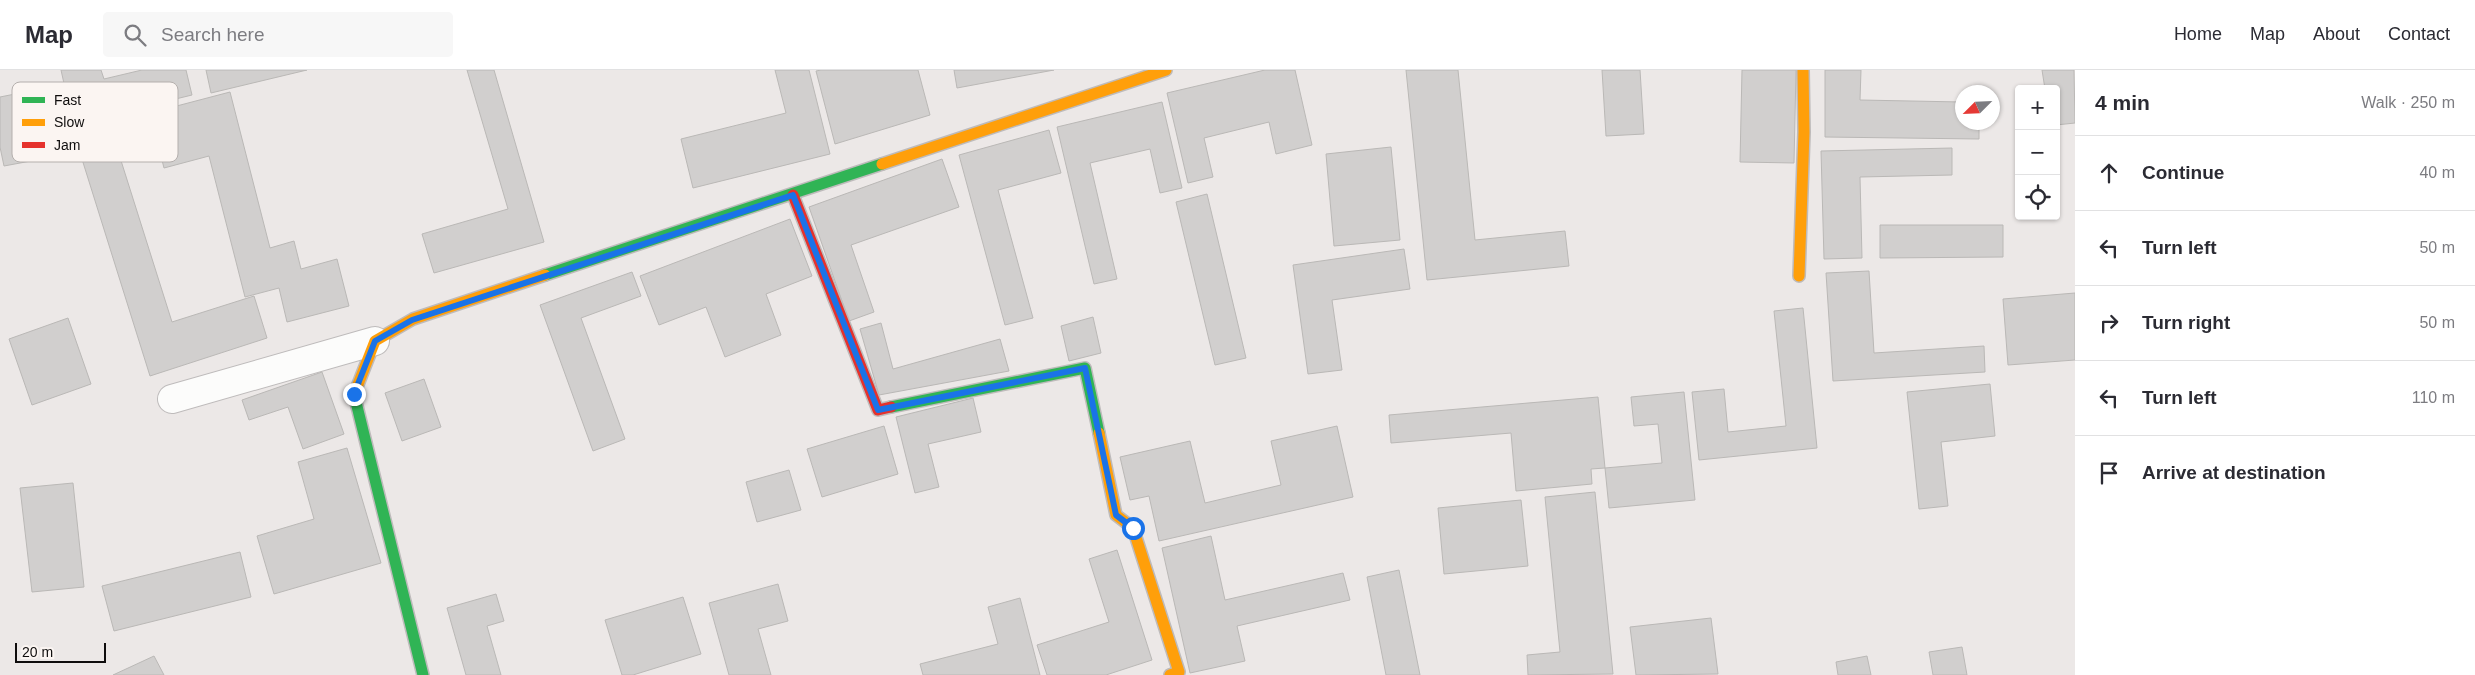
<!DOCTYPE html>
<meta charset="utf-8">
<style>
:root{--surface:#fff;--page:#f7f7f7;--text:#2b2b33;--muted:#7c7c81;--line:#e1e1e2}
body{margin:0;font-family:Arial,sans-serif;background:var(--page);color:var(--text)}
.controls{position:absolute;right:15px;top:15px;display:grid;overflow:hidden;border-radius:5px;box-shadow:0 1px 4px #0004}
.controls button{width:45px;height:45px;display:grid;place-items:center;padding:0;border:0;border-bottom:1px solid var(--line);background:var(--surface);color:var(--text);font:25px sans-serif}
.compass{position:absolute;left:1955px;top:15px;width:45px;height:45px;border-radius:50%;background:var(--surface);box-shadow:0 1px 4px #0004;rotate:246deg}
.scale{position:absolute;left:15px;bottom:12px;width:91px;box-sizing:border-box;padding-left:5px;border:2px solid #0f0d0d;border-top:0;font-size:14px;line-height:18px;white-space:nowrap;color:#0f0d0d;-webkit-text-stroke:4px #fbf5f2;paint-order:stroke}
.stop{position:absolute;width:15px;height:15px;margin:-11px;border:4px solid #1a73e8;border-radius:50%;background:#fff}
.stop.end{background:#1a73e8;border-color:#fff;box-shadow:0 1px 5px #0008}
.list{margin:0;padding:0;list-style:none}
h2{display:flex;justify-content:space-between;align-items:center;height:65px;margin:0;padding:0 20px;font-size:21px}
h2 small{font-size:16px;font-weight:400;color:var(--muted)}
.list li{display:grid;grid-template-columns:32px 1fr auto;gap:15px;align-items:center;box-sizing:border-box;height:75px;padding:0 20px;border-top:1px solid var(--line)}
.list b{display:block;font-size:19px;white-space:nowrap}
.list em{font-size:16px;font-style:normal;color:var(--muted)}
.icon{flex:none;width:28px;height:28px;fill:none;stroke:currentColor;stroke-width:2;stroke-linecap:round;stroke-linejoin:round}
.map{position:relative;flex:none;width:2075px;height:605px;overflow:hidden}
header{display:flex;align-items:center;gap:30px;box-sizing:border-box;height:70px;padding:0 25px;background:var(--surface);border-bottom:1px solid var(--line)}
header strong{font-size:24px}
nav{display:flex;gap:28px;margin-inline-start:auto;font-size:18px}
.search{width:350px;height:45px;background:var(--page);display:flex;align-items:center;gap:12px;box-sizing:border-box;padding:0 18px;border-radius:5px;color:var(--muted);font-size:19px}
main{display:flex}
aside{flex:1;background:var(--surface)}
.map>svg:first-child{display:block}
.building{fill:#d1cfce;stroke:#bab8b6}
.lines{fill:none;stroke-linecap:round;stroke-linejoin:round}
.street-casing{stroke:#bebbbb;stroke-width:30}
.fast-casing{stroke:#bebbbb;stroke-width:14}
.slow-casing{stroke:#bebbbb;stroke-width:14}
.jam-casing{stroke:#bebbbb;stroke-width:14}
.street{stroke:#fcfcfb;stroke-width:28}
.fast{stroke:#30b455;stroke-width:11}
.slow{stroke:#ff9f0a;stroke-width:11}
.jam{stroke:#e5322d;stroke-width:11}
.route{stroke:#1a73e8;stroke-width:6}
.key{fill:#fbf5f2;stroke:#b4afad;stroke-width:1}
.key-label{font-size:14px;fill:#0f0d0d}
</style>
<header>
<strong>Map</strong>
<div class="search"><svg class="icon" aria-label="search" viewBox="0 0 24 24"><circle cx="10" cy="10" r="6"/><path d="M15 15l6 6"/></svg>Search here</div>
<nav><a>Home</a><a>Map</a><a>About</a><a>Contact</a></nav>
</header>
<main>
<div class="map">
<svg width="2075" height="605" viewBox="0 0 2075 605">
<rect width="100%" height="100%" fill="#ece8e7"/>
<!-- building -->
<path class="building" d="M61 0H101L104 9 142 0H186L192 25 73 54Z
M206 0H307L211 23Z
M467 0H494L544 172 434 203 422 164 508 139Z
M775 0H809L830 84 693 118 681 69 786 43Z
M821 0H918L930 45 835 74 816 1Z
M954 0H1054L957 18Z
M1265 0H1295L1312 75 1276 84 1269 52 1204 68 1213 107 1188 113 1167 23Z
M1406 0H1458L1475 170 1565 161 1569 196 1427 210Z
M1602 0H1640L1644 64 1606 66Z
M1742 0H1796L1794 93 1740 92Z
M1825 0H1861L1860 30 1962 32V52H1979V69L1825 67Z
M2042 0H2074L2075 53 2056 55V19H2045Z
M50 17 63 85 4 96 0 77V27Z
M230 22 270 178 294 171 301 199 337 189 349 236 287 252 279 218 245 227 209 86 164 98 150 43Z
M1162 32 1182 118 1160 123 1150 79 1090 93 1117 209 1094 214 1057 57Z
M111 59 172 252 254 226 267 268 150 306 76 70Z
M1049 60 1061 103 998 120 1033 248 1005 255 959 85Z
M1391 77 1400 170 1334 176 1326 84Z
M1952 78V105L1860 107 1862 188 1824 189 1821 81Z
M942 89 959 137 851 175 874 242 849 251 809 137Z
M1207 124 1246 288 1215 295 1176 132Z
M790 149 812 206 766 224 781 265 725 287 706 237 659 255 640 206Z
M1880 155H2003V187L1880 188Z
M1404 179 1410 219 1332 230 1342 300 1308 304 1293 195Z
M1869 201 1874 283 1984 276 1985 302 1833 311 1826 203Z
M632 202 641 226 581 248 625 369 593 381 540 235Z
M2075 223V290L2008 295 2003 229Z
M1803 238 1817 378 1699 390 1692 322 1724 319 1728 362 1786 356 1774 241Z
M1093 247 1101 283 1069 291 1061 256Z
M68 248 91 314 32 335 9 269Z
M881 253 893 299 1000 269 1009 301 879 325 860 259Z
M322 302 344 364 303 379 288 337 249 350 242 330Z
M424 309 441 357 402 371 385 323Z
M1990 314 1995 366 1941 372 1948 436 1919 439 1907 322Z
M1684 322 1695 430 1609 438 1605 398 1662 393 1658 354 1634 356 1631 327Z
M1598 327 1605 398 1591 399 1592 414 1516 421 1511 363 1391 373 1389 345Z
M973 328 981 362 928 374 939 417 915 423 896 347Z
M884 356 898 404 822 427 807 379Z
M1337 356 1353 427 1159 471 1149 426 1130 430 1120 387 1190 371 1205 433 1281 415 1271 371Z
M347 378 381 493 274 524 257 466 314 449 298 392Z
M789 400 801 440 757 452 746 412Z
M73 413 84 517 32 522 20 418Z
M1595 422 1613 604 1528 605 1527 585 1560 582 1545 427Z
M1521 430 1528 496 1444 504 1438 438Z
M1211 466 1225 530 1343 503 1350 530 1237 556 1245 591 1190 603 1162 478Z
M1117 480 1152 590 1106 605H1047L1037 575 1109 552 1089 489Z
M240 482 251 527 114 561 102 516Z
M1399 500 1420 605H1386L1367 507Z
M778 514 788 551 758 559 771 605H729L709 533Z
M496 524 504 551 487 556 501 605H466L447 538Z
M683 527 701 584 633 605H622L605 550Z
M1020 528 1040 605H923L920 594 998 574 988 537Z
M1711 548 1718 604 1636 605 1630 557Z
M1962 577 1967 605H1933L1929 582Z
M154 586 164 605H113Z
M1867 586 1871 605H1838L1836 592Z"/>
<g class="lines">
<defs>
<path id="street" d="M172 329 375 271"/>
<path id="fast" d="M545 205 882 94
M357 317 354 324 423 605
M891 337 1085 298 1099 363"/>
<path id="slow" d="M882 94 1166 0
M1799 206 1804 62 1803 0
M357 317 375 271 413 249 545 205
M1099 363 1116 445 1133 458 1179 602 1170 605"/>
<path id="jam" d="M793 125 878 340 891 337"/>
</defs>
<!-- street casing -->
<use href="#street" class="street-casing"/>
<!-- fast casing -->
<use href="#fast" class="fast-casing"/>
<!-- slow casing -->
<use href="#slow" class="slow-casing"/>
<!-- jam casing -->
<use href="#jam" class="jam-casing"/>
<!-- street -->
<use href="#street" class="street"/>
<!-- fast -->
<use href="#fast" class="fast"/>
<!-- slow -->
<use href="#slow" class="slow"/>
<!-- jam -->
<use href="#jam" class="jam"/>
</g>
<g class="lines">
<!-- route -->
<path class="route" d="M354 324 375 271 412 250 793 125 878 340 1085 298 1116 445 1133 458"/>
</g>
<!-- legend -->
<rect x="12" y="12" width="166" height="80" rx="8" class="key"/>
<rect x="22" y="27" width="23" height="6" fill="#30b455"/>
<rect x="22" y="49" width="23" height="7" fill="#ff9f0a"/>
<rect x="22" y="72" width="23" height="6" fill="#e5322d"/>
<g class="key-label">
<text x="54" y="35">Fast</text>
<text x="54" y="57">Slow</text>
<text x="54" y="80">Jam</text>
</g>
</svg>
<div class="controls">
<button>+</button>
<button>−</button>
<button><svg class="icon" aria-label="locate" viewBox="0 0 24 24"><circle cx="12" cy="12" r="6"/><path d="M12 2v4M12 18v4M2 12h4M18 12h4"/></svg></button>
</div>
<svg class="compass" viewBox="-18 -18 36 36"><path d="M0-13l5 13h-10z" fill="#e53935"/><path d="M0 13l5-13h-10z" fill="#7c7c81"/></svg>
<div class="scale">20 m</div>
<div class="stop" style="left:1133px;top:458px"></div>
<div class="stop end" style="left:354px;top:324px"></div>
</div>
<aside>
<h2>4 min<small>Walk · 250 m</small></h2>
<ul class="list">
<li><svg class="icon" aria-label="ahead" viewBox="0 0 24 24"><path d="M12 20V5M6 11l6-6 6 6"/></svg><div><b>Continue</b></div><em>40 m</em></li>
<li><svg class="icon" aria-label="left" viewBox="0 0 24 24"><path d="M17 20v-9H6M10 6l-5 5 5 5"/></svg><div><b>Turn left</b></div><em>50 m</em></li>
<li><svg class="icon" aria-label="right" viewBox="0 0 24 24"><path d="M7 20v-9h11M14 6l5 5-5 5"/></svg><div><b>Turn right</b></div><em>50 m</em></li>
<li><svg class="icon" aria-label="left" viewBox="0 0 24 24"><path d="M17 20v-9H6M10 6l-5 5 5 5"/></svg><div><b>Turn left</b></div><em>110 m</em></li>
<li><svg class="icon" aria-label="arrive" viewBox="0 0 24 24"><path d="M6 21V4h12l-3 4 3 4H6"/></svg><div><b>Arrive at destination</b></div></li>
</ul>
</aside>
</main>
